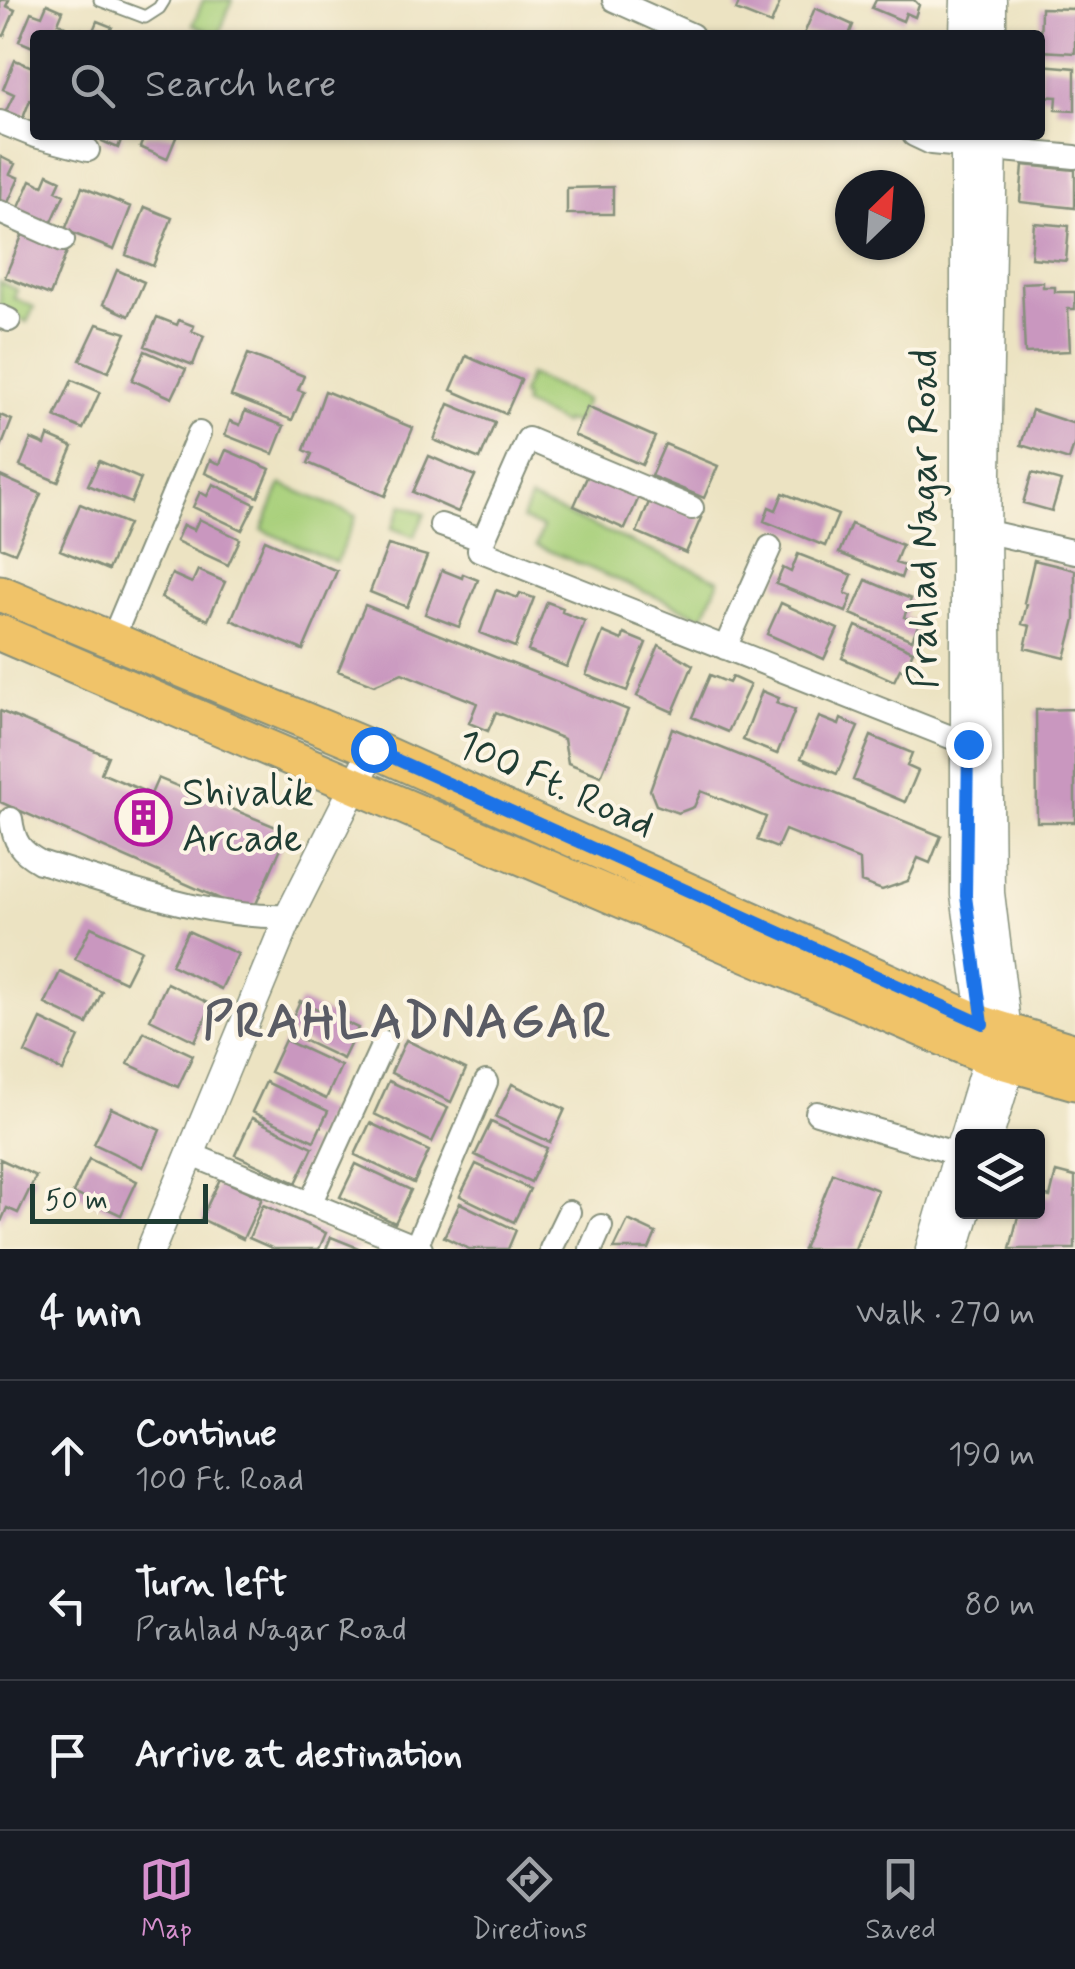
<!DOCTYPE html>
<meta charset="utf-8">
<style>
:root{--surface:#171b24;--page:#20242c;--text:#f1f3f6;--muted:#9ea1a6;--line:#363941;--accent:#d690ce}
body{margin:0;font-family:Mynerve,sans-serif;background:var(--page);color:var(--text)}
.controls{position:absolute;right:30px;bottom:30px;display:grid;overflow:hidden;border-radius:10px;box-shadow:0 2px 8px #0004}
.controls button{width:90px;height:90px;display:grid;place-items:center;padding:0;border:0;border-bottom:2px solid var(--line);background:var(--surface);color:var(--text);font:50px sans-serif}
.compass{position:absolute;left:835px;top:170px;width:90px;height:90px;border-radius:50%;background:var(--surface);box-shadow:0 2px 8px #0004;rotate:25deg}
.scale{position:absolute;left:30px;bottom:25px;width:178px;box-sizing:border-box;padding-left:10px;border:5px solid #1f3d34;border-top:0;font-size:28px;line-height:35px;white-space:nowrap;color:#1f3d34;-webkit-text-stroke:8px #fcf5e5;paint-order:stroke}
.stop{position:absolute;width:30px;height:30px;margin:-22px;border:8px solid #1a73e8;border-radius:50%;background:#fff}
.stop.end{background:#1a73e8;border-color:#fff;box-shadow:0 2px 10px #0008}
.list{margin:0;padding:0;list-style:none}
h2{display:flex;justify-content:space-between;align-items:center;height:130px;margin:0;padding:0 40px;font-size:42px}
h2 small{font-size:32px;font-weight:400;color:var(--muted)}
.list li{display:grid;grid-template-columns:65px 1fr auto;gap:30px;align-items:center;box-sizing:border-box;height:150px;padding:0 40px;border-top:2px solid var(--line)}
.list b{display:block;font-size:38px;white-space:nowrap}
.list p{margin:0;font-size:32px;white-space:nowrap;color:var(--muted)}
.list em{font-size:32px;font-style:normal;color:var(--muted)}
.icon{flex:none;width:55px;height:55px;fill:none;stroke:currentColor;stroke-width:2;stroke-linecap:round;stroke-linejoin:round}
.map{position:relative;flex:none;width:1075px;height:1249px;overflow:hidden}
.search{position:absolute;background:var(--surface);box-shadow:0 2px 8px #0004;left:30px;right:30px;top:30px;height:110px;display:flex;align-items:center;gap:25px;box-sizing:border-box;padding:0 35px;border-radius:10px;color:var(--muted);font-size:38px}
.sheet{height:580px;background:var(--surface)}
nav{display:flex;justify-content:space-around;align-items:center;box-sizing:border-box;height:140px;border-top:2px solid var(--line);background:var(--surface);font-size:28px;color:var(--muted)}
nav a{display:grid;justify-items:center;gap:5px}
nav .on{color:var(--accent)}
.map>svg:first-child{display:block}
.green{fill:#a9d07b;stroke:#648658;stroke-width:2.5}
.building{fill:#c997bf}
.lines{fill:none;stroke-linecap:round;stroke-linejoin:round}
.service-casing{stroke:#86907b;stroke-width:15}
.minor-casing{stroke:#86907b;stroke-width:26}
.tertiary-casing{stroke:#86907b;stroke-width:31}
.primary-casing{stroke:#86907b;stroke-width:39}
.service{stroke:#fff;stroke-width:11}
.minor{stroke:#fff;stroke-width:22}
.tertiary{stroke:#fff;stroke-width:28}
.primary{stroke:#f0c369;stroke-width:35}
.route{stroke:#1a73e8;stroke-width:12}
.labels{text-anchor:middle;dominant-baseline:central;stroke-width:8;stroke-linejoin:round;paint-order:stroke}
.street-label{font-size:40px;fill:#1f3d34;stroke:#fcf5e5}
.poi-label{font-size:40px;fill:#1f3d34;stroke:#fcf5e5;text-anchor:start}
.district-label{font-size:50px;font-weight:bold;letter-spacing:2.5px;fill:#5a5c65;stroke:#fcf5e5}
</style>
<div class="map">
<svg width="1075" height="1249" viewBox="0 0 1075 1249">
<rect width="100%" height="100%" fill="#fcf5e5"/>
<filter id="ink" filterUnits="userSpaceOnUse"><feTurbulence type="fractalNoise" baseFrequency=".01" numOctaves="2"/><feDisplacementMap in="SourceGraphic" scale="20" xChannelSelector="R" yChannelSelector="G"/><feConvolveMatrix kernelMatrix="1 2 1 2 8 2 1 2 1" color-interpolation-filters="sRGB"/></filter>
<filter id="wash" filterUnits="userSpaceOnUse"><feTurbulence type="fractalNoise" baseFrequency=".0048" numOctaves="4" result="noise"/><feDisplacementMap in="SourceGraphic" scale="40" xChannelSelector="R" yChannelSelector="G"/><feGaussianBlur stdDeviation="2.25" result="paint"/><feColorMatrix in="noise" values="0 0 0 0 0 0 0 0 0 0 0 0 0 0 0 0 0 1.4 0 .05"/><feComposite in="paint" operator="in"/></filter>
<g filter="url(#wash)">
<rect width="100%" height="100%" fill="#ece3c2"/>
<!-- green -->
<path class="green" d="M203 0H232L219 35 193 25Z
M0 282 17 290 14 298 34 307 27 322 0 310Z
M529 375 586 400 576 423 564 421 563 424 523 404 525 398 521 396Z
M281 484 356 516 336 562 262 530Z
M530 499 719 580 703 617 536 545 543 528 522 519Z
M402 505 425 514 414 537 392 528Z"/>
<g id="blocks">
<!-- building -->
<path class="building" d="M0 0H9L6 6 15 10 4 36 0 34Z
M740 0H781L771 24 736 10Z
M876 0H914L919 5 915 17 906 13 903 21 872 8Z
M47 4 63 11 58 23 65 26 62 35H35V48L19 41 31 12 42 16Z
M815 8 853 25 849 35 804 34Z
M1041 8 1075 9V53L1040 51Z
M97 21 112 27 109 35H79L82 29 92 33Z
M15 60 35 68V102L30 100 23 118 6 111 14 94 3 89Z
M1040 65 1075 68V111L1056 110 1057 97 1040 96Z
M104 135H123L118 148 102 141Z
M145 135H177L167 159 140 147Z
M1 157 15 164 10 174 19 178 6 207 0 204Z
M1023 165 1075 170V208L1020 202Z
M48 174 61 180 56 191 64 195 50 226 17 212 31 180 43 186Z
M82 187 131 207 114 250 65 230Z
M613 187V214H567V188Z
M145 207 172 218 153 266 126 255Z
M1034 223 1069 226 1066 261 1031 258Z
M24 231 68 249 50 295 5 277Z
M117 270 144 282 129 316 103 304Z
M1043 282V287H1055V292H1075V309H1068L1070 351 1025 353 1022 283Z
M157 317 177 325 179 320 194 326 192 331 204 336 193 365 145 346Z
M97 324 126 333 108 372 80 360Z
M145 351 186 369 172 398 132 380Z
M248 354 304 376 298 390 304 392 292 420 231 396Z
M466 356 521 380 506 414 451 390Z
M72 380 100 392 83 429 55 417Z
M325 391 413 428 385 496 308 463 312 454 304 450Z
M449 404 495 423 480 459 434 440Z
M587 407 655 437 642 465 574 435Z
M1032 410 1075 424V442L1069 460 1021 445Z
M245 411 284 426 273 454 225 435 230 421 240 425Z
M0 415 12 420 0 450Z
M48 436 73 447 58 482 20 466 31 439 45 445Z
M665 444 718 466 704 498 651 476Z
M226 450 270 469 258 497 205 473 210 460 220 464Z
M429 456 475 476 458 512 413 492Z
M99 461 141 479 131 503 88 485Z
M1032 473 1061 481 1052 511 1023 503Z
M588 475 639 497 625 529 574 506Z
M0 476 41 494 15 553 0 547Z
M213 484 255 504 242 530 193 507 200 492 207 496Z
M783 493 838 515 825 546 764 521 769 507 776 510Z
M651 497 701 518 686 553 637 532Z
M80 504 128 524 108 570 60 550Z
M199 519 240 539 228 565 176 541 183 525 194 530Z
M851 524 902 545 895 563 905 566 901 578 839 553Z
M265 540 337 571 303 650 231 620Z
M388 545 427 556 407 607 370 592Z
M798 554 852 575 845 593 852 596 846 612 776 584 783 568 791 572Z
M1034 560 1075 570V619L1065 658 1025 648 1030 626 1022 624 1027 604 1024 603Z
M198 570 225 582 208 620 161 598 172 574 192 583Z
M442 570 462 578 463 574 478 580 459 627 425 614Z
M866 580 911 599 904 617 919 623 912 640 851 614Z
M496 590 518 598 520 593 534 598 515 647 480 633Z
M547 602 563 608 562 612 585 621 567 667 528 651Z
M781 603 838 629 824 659 767 634Z
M365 605 628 710 601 776 568 763 564 739 496 712 488 731 469 723 477 703 402 673 374 685 338 671Z
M856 626 913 651 904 671 900 669 894 681 842 658Z
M603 632 622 640 624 634 646 643 627 691 586 675Z
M659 645 693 665 673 712 637 696Z
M710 675 729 683 732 677 750 685 728 732 692 717Z
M762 691 779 698 776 703 795 710 777 754 743 740Z
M1075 709V822H1037L1036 710Z
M0 711 108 756 101 773 151 794 158 778 288 832 252 913 0 802Z
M819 717 839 725 841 719 858 727 837 774 801 758Z
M672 728 941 836 930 863 918 858 908 881 882 890 861 882 860 860 785 830 777 848 757 840 766 817 701 791 694 807 678 813 656 805 650 790Z
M871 736 912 753 907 766 918 771 905 802 853 780Z
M91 927 141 950 125 982 75 959Z
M188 931 238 954 221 989 171 965Z
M60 972 102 992 87 1024 45 1004Z
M167 983 212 1005 195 1041 150 1019Z
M300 1001 358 1028 343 1059 286 1032Z
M41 1019 79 1037 63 1071 25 1053Z
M144 1032 193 1055 178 1087 128 1064Z
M285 1040 341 1066 326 1099 270 1072Z
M406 1040 466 1069 451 1102 391 1073Z
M389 1081 448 1108 432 1142 374 1114Z
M266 1082 328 1111 314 1141 252 1112Z
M512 1084 565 1109 550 1142 496 1117Z
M111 1108 160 1130 143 1167 94 1144Z
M252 1118 313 1147 296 1183 235 1155Z
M491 1122 547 1148 531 1182 475 1155Z
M370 1123 429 1151 414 1183 355 1155Z
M0 1159 36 1176 18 1213 7 1208 0 1224Z
M89 1159 137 1181 121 1215 73 1193Z
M356 1164 411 1190 395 1223 340 1197Z
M476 1164 530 1189 514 1222 460 1196Z
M1056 1172 1075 1177V1249H1010L1019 1212H1038V1194L1050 1197Z
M833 1173 878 1190 855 1249H803Z
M220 1179 262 1198 243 1239 201 1219Z
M460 1203 516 1230 508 1249H469L444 1237Z
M263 1205 326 1233 319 1249H274L249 1238Z
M628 1220 656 1233 649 1249H614Z
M331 1237 361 1249H326Z"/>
</g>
</g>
<g filter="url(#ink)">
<use href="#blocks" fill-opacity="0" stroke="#86907b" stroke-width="2.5"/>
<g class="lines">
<defs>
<path id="service" d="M100 0 145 17 159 8 164 0"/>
<path id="minor" d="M614 0 692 35
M0 122 35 136 88 150
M914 135 931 143 1075 157
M0 212 63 240
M0 316 9 320
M692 508 528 439 479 550 968 744
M441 525 483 540
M971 528 1075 552
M112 640 199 433
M725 648 770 547
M11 819C14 842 20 851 40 862 121 885 204 919 289 916
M817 1113 958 1154
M190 1154 421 1249
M310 1204 384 1042
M416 1247 486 1082
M551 1249 569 1212
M591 1249 601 1226"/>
<path id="tertiary" d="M992 0V35
M964 35 965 0
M964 1136 988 1057 965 895V135
M989 1136 1011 1064 990 893 986 531 993 135
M151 1249 289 916 373 749
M930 1249 962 1140
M955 1249 966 1212"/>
<path id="primary" d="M0 593 373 749 983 1024 1075 1052
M0 633 988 1057 1075 1082"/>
</defs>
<!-- service casing -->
<use href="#service" class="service-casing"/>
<!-- minor casing -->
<use href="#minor" class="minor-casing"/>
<!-- tertiary casing -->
<use href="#tertiary" class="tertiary-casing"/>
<!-- primary casing -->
<use href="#primary" class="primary-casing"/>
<!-- service -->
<use href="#service" class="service"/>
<!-- minor -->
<use href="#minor" class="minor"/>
<!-- tertiary -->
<use href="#tertiary" class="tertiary"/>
<!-- primary -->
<use href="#primary" class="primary"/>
</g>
</g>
<g class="lines" filter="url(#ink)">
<!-- route -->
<path class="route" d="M373 749 983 1024 966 896 968 744"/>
</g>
<!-- icons -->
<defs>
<symbol id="building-ring" viewBox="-11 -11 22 22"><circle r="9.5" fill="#fcf5e5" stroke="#b5179e" stroke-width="1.5"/><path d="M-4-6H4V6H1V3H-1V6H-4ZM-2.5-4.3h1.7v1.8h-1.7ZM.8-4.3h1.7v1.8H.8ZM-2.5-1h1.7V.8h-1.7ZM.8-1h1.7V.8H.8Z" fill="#b5179e"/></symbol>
</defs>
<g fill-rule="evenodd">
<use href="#building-ring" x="112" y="786" width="63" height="63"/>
</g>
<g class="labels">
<!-- street labels -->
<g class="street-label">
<text transform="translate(925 519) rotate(-90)">Prahlad Nagar Road</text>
<text transform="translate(555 785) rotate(24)">100 Ft. Road</text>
</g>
<!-- poi labels -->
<g class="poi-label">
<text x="182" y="794">Shivalik<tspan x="182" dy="46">Arcade</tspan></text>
</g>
<!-- district labels -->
<g class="district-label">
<text x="408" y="1023">PRAHLADNAGAR</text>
</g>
</g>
</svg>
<div class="controls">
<button><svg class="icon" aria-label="layers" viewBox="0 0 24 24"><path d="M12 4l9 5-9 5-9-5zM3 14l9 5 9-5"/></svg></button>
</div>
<svg class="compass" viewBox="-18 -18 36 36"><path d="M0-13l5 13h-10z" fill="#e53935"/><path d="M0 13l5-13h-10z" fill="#9ea1a6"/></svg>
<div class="scale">50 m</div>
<div class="stop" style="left:373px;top:749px"></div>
<div class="stop end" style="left:968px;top:744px"></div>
<div class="search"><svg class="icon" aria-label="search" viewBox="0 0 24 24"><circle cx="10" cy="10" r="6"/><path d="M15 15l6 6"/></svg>Search here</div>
</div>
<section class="sheet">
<h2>4 min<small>Walk · 270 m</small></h2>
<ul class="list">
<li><svg class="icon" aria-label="ahead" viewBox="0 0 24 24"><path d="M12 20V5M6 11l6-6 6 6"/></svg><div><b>Continue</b><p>100 Ft. Road</p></div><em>190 m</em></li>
<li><svg class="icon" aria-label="left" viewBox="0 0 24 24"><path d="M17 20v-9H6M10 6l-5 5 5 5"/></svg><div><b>Turn left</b><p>Prahlad Nagar Road</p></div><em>80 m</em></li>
<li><svg class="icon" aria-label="arrive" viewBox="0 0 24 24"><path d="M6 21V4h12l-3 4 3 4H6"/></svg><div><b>Arrive at destination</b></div></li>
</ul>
</section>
<nav>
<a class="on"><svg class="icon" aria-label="map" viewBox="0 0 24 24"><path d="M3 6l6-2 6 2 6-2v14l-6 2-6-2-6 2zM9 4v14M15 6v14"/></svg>Map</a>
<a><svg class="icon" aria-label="directions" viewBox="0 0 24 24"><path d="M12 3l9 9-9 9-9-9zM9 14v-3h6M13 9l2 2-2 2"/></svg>Directions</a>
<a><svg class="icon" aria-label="saved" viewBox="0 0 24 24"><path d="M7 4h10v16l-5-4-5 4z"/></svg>Saved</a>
</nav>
